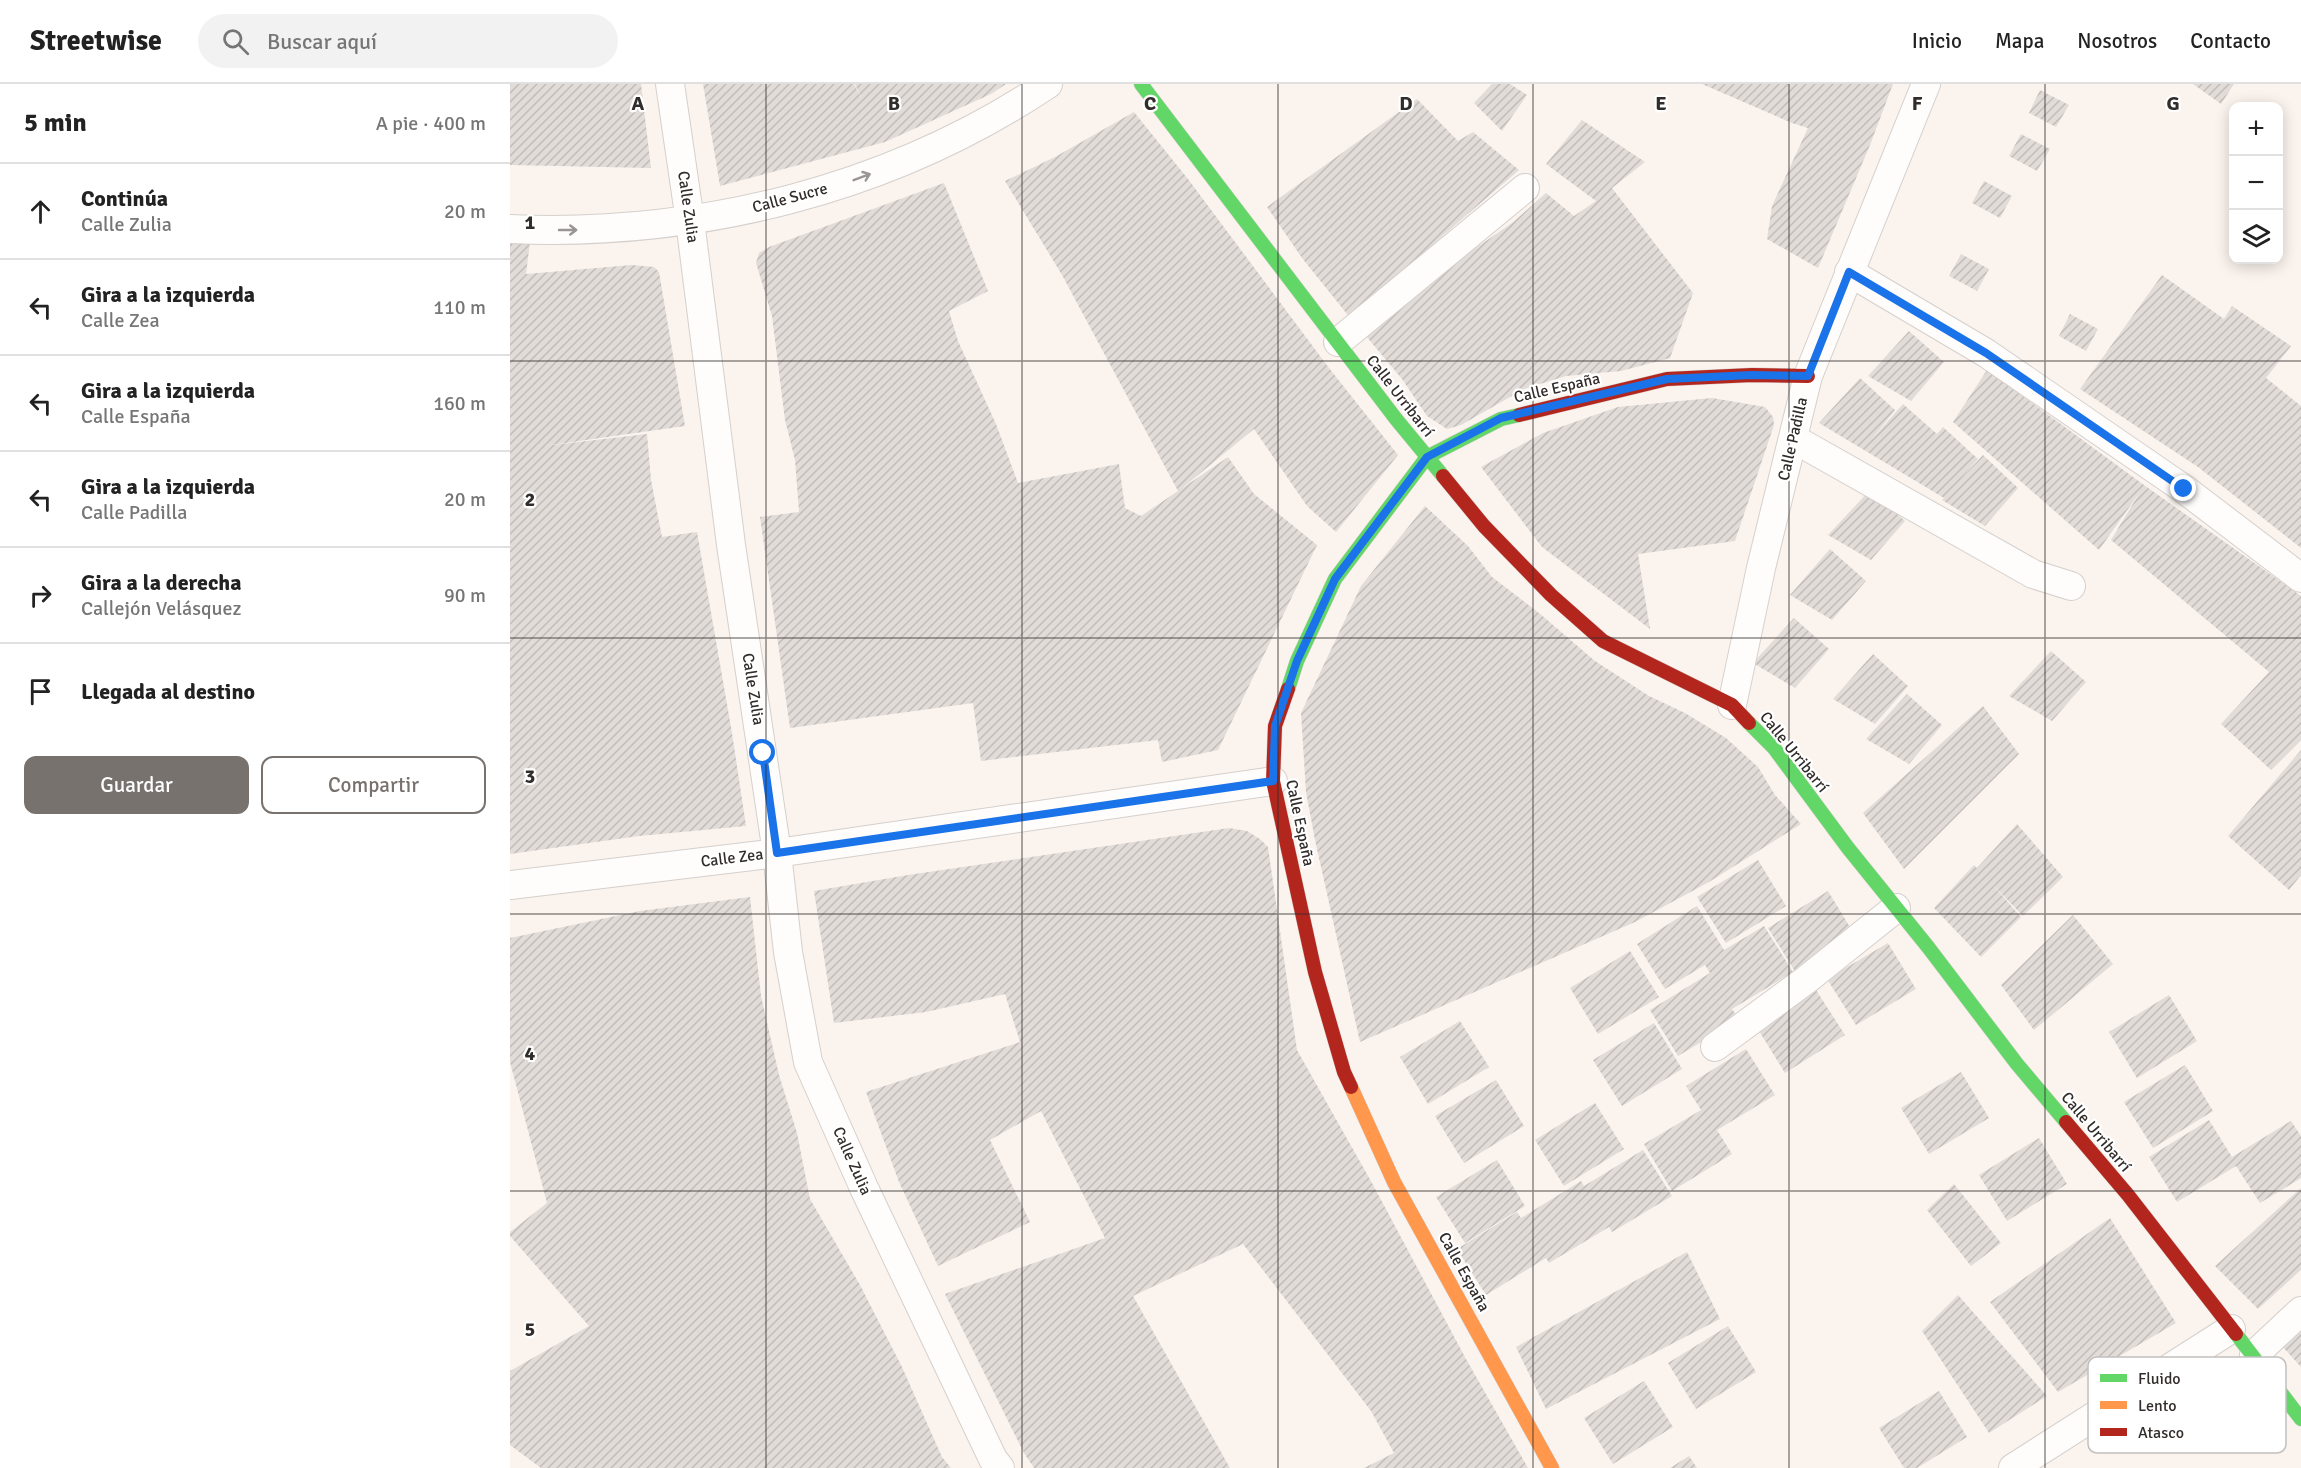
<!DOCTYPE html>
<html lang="es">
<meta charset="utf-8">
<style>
:root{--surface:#fff;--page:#f2f2f2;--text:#222;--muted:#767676;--line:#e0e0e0;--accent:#78726f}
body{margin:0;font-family:Signika,sans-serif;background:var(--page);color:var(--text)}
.controls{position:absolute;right:18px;top:18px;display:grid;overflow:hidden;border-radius:12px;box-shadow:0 3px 15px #0003}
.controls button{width:54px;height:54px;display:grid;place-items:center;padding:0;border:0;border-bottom:2px solid var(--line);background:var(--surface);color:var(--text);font:30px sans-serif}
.stop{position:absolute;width:18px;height:18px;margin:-14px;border:4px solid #1a73e8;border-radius:50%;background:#fff}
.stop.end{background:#1a73e8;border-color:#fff;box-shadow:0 2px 6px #0008}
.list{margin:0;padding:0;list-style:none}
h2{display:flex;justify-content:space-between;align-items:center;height:78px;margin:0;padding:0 24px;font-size:26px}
h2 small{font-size:20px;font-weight:400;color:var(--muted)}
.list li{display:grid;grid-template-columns:39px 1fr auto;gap:18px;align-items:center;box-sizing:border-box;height:96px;padding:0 24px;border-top:2px solid var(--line)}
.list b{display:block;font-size:22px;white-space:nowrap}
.list p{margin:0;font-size:20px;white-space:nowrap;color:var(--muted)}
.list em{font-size:20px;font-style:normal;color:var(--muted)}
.actions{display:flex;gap:12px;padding:18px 24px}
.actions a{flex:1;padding:14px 0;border:2px solid var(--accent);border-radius:12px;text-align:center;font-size:21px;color:var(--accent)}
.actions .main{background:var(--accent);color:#fff}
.icon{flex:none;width:33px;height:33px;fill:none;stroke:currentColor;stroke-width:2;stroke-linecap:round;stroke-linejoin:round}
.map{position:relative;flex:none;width:1791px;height:1384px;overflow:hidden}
header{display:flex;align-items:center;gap:36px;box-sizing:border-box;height:84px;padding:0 30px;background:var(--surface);border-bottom:2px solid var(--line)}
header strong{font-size:28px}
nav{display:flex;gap:33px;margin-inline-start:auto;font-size:21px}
.search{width:420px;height:54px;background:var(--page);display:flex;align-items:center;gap:15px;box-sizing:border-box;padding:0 21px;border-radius:33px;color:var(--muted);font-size:22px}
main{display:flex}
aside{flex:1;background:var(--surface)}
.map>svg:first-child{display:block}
.building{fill:url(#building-hatch)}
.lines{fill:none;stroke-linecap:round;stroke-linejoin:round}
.street-casing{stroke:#d5d0cc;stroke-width:30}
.fast-casing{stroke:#d5d0cc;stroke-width:15}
.slow-casing{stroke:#d5d0cc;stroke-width:15}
.jam-casing{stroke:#d5d0cc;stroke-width:15}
.street{stroke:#fefdfc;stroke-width:28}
.fast{stroke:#63d668;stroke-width:14}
.slow{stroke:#ff974d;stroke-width:14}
.jam{stroke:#b3261e;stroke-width:14}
.oneway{stroke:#989594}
.route{stroke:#1a73e8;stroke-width:8}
.grid{fill:none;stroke:#322d2b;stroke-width:1.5;stroke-opacity:0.55}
.labels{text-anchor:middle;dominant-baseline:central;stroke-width:4.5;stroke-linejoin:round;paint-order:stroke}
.street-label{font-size:16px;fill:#322d2b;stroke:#fff}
.key{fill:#fff;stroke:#c2c0bf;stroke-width:1.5}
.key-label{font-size:16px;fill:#322d2b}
.grid-label{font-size:20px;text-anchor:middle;font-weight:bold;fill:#322d2b;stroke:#fff;stroke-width:4.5;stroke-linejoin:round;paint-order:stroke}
</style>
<header>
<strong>Streetwise</strong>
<div class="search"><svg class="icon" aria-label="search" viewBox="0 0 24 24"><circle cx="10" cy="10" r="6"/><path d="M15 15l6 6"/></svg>Buscar aquí</div>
<nav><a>Inicio</a><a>Mapa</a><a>Nosotros</a><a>Contacto</a></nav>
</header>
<main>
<aside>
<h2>5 min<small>A pie · 400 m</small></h2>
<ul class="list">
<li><svg class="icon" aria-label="ahead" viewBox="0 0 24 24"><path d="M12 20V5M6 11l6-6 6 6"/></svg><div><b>Continúa</b><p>Calle Zulia</p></div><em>20 m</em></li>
<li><svg class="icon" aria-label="left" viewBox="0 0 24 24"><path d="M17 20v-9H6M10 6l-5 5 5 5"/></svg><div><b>Gira a la izquierda</b><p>Calle Zea</p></div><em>110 m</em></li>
<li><svg class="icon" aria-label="left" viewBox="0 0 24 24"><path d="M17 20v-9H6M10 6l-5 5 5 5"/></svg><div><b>Gira a la izquierda</b><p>Calle España</p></div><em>160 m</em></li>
<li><svg class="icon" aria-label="left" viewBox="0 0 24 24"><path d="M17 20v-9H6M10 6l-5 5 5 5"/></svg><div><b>Gira a la izquierda</b><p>Calle Padilla</p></div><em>20 m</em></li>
<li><svg class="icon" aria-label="right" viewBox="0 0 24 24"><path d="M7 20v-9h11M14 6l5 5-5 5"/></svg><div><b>Gira a la derecha</b><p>Callejón Velásquez</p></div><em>90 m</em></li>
<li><svg class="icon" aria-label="arrive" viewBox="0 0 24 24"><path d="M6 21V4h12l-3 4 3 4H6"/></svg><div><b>Llegada al destino</b></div></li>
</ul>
<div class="actions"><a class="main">Guardar</a><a>Compartir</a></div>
</aside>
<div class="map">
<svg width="1791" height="1384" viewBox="0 0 1791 1384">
<defs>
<pattern id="building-hatch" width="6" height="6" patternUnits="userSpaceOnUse" patternTransform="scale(1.5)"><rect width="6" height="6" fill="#e2dcd8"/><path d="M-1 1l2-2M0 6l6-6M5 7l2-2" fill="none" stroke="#c2bdba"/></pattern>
</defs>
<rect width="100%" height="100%" fill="#faf3ee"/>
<!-- building -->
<path class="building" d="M0 0H131L141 84 0 81Z
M193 0H344L351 14 345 0H496L481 10 375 58 210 102Z
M982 0H1000L1017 11 992 47 964 19Z
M1192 0H1383L1360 61 1308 184 1257 155 1262 122 1298 44 1282 39Z
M1683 0H1724L1711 20Z
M1530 6 1559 21 1546 43 1519 29Z
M907 15 948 57 963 48 1009 86 930 154 841 235 792 174 757 123Z
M624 28 678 95 819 284 888 371 826 448 797 422 744 345 671 405 718 373 744 410 807 461 708 666 652 678 648 656 471 677 463 619 280 644 250 433 289 428 285 376 275 336 262 232 246 179 249 169 259 163 434 99 478 207 439 227 448 257 486 340 508 399 609 380 615 424 631 432 668 407 552 191 495 97 545 73Z
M1072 36 1135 78 1102 104 1183 209 1160 274 1111 287 1056 292 1014 305 951 341 937 345 917 332 892 295 856 252 947 177 1002 139 1036 109 1064 132 1086 117 1036 80Z
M1511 50 1540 65 1527 87 1499 72Z
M1474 97 1502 112 1490 134 1462 119Z
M0 156 20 158 16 190 122 181 144 183 149 188 175 342 34 362 137 350 141 396 152 453 187 448 222 649 236 742 129 752 0 770Z
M1451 170 1479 185 1467 207 1439 192Z
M1652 191 1714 235 1722 222 1781 262 1756 294 1791 322V464L1688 383 1570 305Z
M1560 230 1588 245 1576 267 1549 252Z
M1399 247 1434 278 1401 317 1358 292Z
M1477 286 1634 401 1791 512V656L1761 686 1711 640 1759 588 1601 456 1630 408 1589 466 1443 338Z
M1350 294 1385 326 1361 356 1393 320 1427 350 1433 343 1468 375 1449 397 1473 371 1508 404 1475 442 1432 416 1434 414 1309 339Z
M1202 314 1255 323 1263 333 1264 341 1225 457 1128 470 1140 545 1032 463 971 383 1033 349 1108 323Z
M1360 406 1395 437 1361 476 1318 451Z
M915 422 958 462 982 493 1029 529 1085 577 1139 612 1175 629 1216 654 1248 683 1265 711 1291 740 1199 798 1125 838 850 958 805 756 796 708 791 629 851 502Z
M1320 465 1356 497 1322 536 1280 511Z
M1284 534 1319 565 1285 604 1243 579Z
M1541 567 1576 598 1542 637 1499 612Z
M1363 570 1398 602 1365 640 1323 615Z
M1397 610 1432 641 1399 680 1356 655Z
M1473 622 1509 670 1394 785 1353 729Z
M1791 666V791L1779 806 1718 752Z
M1507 740 1553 793 1513 832 1482 800 1511 833 1471 873 1424 824 1464 781 1467 784Z
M719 744 737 747 750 755 758 763 787 966 862 1099 956 1275 1018 1384H854L884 1369 861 1327 733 1160 623 1212 720 1384H524L514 1369 435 1210 595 1154 531 1027 480 1056 520 1138 428 1182 389 1098 356 1008 510 958 495 910 416 928 324 939 304 807 398 791Z
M1248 776 1276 822 1216 859 1187 813Z
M1318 807 1346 853 1286 889 1258 844Z
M240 813 251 912 269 991 287 1049 300 1115 350 1201 392 1283 432 1373 441 1384H31L0 1361V1287L79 1242 0 1152V1148L37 1119 0 978V854L130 827Z
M1187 822 1214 866 1254 842 1283 888 1222 925 1229 935 1168 972 1140 926 1200 889 1195 881 1155 905 1127 860Z
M1563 831 1603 880 1524 946 1491 901Z
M1378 859 1406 905 1346 941 1317 895Z
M1120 867 1149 913 1088 950 1060 904Z
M1306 906 1335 951 1275 989 1246 942Z
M1659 911 1687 957 1627 994 1599 948Z
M950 937 979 983 918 1020 890 973Z
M1144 939 1172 985 1112 1022 1083 976Z
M1236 965 1265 1011 1207 1046 1222 1070 1162 1107 1134 1060 1191 1026 1176 1002Z
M1675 981 1703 1027 1643 1064 1614 1018Z
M1451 988 1479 1034 1419 1070 1391 1024Z
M986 996 1014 1042 954 1079 925 1032Z
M1085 1019 1114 1065 1054 1102 1025 1056Z
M1699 1036 1722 1073 1781 1037 1791 1052V1094L1750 1119 1726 1082 1667 1118 1639 1073Z
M1529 1054 1557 1100 1497 1137 1469 1091Z
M1133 1066 1162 1112 1102 1148 1099 1143 1039 1179 1036 1174 976 1211 947 1165 1007 1128 1011 1134 1071 1097 1074 1102Z
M987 1076 1015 1122 955 1159 926 1113Z
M1444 1100 1491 1159 1461 1182 1417 1126Z
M1791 1104V1186L1748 1225 1705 1182Z
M1600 1134 1666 1239 1548 1308 1480 1218Z
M1177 1168 1210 1235 1036 1325 1006 1263Z
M1448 1211 1537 1312 1479 1349 1412 1247Z
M1218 1242 1246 1288 1186 1325 1158 1279Z
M1791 1244V1283L1772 1262Z
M1134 1297 1163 1343 1103 1380 1074 1334Z
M1429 1307 1457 1353 1407 1384H1394L1369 1344Z
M1179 1372 1187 1384H1160Z"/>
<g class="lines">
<defs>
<path id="street" d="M160 0 180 137 221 461 267 769 278 868 298 978 354 1104 483 1375 490 1384
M0 145C188 153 380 106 538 0
M1339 188 1476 269 1674 405 1791 494
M828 258 1015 104
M1284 355 1523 490 1561 502
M1222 621 1251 484 1298 292 1416 0
M0 801 267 769 763 697
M1205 963 1296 896 1386 824
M1744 1271 1791 1227
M1503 1384 1721 1245"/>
<path id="fast" d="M631 0 886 335 933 392
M778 605 787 577 825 495 917 373 991 335 1009 331
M1239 639 1264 664 1338 764 1418 863 1507 980 1556 1038
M1726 1250 1791 1335"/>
<path id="slow" d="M841 1003 884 1098 1042 1384"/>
<path id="jam" d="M1009 331 1157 295 1242 291 1298 292
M933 392 974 442 1041 511 1093 557 1222 621 1239 639
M778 605 765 642 763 697 805 888 834 988 841 1003
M1556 1038 1618 1111 1726 1250"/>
</defs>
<!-- street casing -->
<use href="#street" class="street-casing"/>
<!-- fast casing -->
<use href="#fast" class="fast-casing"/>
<!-- slow casing -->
<use href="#slow" class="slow-casing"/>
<!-- jam casing -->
<use href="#jam" class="jam-casing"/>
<!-- street -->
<use href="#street" class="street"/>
<!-- fast -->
<use href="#fast" class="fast"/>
<!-- slow -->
<use href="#slow" class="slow"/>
<!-- jam -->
<use href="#jam" class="jam"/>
</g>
<!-- one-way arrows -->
<defs><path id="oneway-shaft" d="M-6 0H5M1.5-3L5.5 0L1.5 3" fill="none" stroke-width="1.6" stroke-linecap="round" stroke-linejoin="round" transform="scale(1.5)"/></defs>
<g class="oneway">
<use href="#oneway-shaft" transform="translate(352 93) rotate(-21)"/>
<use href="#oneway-shaft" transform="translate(58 146)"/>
</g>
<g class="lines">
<!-- route -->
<path class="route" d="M253 669 267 769 763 697 765 642 787 577 825 495 917 373 991 334 1157 295 1242 291 1298 292 1339 188 1476 269 1674 405"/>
</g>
<!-- grid -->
<path class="grid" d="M256 0V1384M512 0V1384M768 0V1384M1023 0V1384M1279 0V1384M1535 0V1384M0 277H1791M0 554H1791M0 830H1791M0 1107H1791"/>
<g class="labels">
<!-- street labels -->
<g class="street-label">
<text transform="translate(280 114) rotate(-15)">Calle Sucre</text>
<text transform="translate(178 123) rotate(82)">Calle Zulia</text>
<text transform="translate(1047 304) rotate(-13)">Calle España</text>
<text transform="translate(890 312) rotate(52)">Calle Urribarrí</text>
<text transform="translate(1283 355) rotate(-77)">Calle Padilla</text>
<text transform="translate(243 605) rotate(81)">Calle Zulia</text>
<text transform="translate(1284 668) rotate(51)">Calle Urribarrí</text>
<text transform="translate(790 739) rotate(78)">Calle España</text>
<text transform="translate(222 774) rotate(-7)">Calle Zea</text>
<text transform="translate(1586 1048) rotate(50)">Calle Urribarrí</text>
<text transform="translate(342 1077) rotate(66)">Calle Zulia</text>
<text transform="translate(954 1188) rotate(61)">Calle España</text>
</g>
</g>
<!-- legend -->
<rect x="1578" y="1273" width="198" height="96" rx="9" class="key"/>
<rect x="1590" y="1290" width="27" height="8" fill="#63d668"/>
<rect x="1590" y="1317" width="27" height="8" fill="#ff974d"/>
<rect x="1590" y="1344" width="27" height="8" fill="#b3261e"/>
<g class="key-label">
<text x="1628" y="1300">Fluido</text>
<text x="1628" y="1327">Lento</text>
<text x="1628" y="1354">Atasco</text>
</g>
<g class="grid-label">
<text x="128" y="26">A</text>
<text x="384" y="26">B</text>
<text x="640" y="26">C</text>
<text x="896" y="26">D</text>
<text x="1151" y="26">E</text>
<text x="1407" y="26">F</text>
<text x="1663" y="26">G</text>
<text x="20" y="145">1</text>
<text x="20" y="422">2</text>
<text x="20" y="699">3</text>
<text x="20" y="976">4</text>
<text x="20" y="1252">5</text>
</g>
</svg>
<div class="controls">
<button>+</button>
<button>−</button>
<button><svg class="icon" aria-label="layers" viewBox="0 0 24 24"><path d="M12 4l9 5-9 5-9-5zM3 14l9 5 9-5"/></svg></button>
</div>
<div class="stop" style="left:253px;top:669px"></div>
<div class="stop end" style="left:1674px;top:405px"></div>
</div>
</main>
